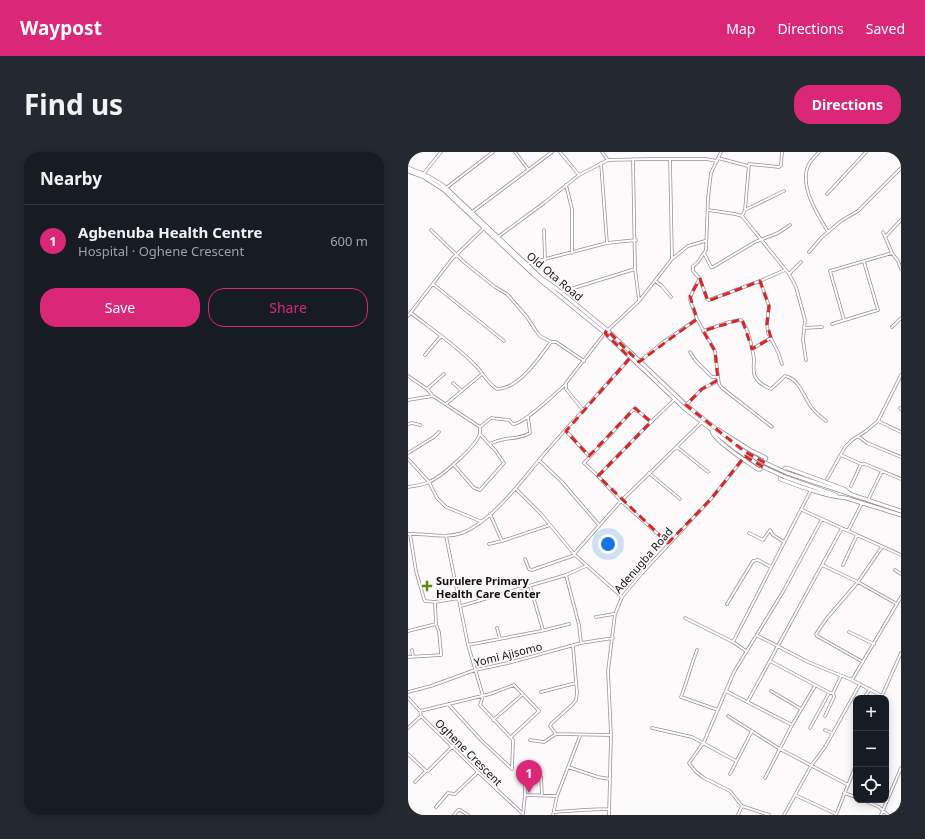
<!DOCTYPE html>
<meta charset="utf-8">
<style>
:root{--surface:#171b24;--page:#242831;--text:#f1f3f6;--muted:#9ea1a6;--line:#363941;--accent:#db2777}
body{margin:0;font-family:"Noto Sans",sans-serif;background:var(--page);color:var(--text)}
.controls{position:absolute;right:12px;bottom:12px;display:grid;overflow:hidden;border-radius:8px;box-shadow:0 2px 10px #0003}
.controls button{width:36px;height:36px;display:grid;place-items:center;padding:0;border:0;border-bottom:1px solid var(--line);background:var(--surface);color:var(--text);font:20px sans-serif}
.you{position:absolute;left:200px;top:392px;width:14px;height:14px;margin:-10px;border:3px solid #fff;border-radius:50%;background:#1a73e8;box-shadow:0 0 0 6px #1a73e833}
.badge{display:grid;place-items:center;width:26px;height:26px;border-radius:50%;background:var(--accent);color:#fff;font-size:13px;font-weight:700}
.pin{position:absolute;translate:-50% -33px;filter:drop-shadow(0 1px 2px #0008)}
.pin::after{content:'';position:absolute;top:21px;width:14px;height:12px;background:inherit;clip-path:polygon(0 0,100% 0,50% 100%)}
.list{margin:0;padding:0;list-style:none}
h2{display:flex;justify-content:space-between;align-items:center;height:52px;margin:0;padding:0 16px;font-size:17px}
h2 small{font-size:13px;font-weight:400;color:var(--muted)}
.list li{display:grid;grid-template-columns:26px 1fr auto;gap:12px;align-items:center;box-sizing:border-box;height:72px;padding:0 16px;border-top:1px solid var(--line)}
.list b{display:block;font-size:15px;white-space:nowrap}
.list p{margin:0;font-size:13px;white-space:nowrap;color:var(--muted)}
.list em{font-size:13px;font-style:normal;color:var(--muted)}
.actions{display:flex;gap:8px;padding:12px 16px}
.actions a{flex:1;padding:9px 0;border:1px solid var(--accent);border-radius:16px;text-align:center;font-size:14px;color:var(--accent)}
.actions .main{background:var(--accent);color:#fff}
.icon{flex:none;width:22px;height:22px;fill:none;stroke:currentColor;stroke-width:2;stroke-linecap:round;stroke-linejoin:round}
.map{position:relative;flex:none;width:493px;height:663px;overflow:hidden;border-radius:16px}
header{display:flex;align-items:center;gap:24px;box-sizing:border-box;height:56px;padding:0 20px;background:var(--accent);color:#fff}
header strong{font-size:19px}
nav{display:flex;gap:22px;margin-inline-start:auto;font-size:14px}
.intro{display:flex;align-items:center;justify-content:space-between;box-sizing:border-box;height:96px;padding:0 24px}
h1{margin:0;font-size:28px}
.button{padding:10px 18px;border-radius:16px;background:var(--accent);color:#fff;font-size:14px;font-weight:700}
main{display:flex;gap:24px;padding:0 24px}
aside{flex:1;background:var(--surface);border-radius:16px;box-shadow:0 2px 10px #0003}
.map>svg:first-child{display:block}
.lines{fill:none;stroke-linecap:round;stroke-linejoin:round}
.minor-casing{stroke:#9b8d98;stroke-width:3.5}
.tertiary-casing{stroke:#9b8d98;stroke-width:4.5}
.minor{stroke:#fff;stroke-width:2}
.tertiary{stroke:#fff;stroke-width:3}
.tertiary-bridge-casing{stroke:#9b8d98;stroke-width:4.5;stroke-linecap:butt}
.tertiary-bridge{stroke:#fff;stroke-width:3}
.marked{fill:none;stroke:#d62828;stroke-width:3;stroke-dasharray:8 5;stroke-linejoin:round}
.poi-dot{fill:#608813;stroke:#fdfafc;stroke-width:1.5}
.labels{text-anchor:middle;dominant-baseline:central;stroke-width:3.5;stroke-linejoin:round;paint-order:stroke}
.street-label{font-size:11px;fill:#130e12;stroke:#fdfafc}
.poi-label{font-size:11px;font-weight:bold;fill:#130e12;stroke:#fdfafc;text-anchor:start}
</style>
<header>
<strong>Waypost</strong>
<nav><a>Map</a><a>Directions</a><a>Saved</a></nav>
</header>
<div class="intro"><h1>Find us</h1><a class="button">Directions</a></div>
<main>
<aside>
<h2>Nearby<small></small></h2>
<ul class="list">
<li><span class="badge">1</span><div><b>Agbenuba Health Centre</b><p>Hospital · Oghene Crescent</p></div><em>600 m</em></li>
</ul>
<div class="actions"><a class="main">Save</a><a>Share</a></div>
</aside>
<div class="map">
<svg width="493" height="663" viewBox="0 0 493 663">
<rect width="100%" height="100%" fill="#fdfafc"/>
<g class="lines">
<defs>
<path id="minor" d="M107 0 120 17
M152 0 171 23
M194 0 200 8
M313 0 303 21 300 46 298 98 296 101 303 115H305L347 90 370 81 382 73
M411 0C408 4 403 8 401 12 390 33 410 63 420 80
M310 6 340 14
M225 7 227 117 231 148
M262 7 264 107
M193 11 199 91
M16 21 33 0
M158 33 164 57V101
M38 36 85 0
M419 42 458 0
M300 58 327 62 334 64 381 122 388 135 397 168 395 188 398 208
M337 58 376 39
M64 60 144 0
M334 64 337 58 341 12 371 15 373 13 374 0
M23 78 57 111 87 135 99 142 119 165 128 179 132 184 143 190H148L176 209
M136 78 137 107
M475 80 484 101 490 109 493 117
M90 85 136 51 171 23 200 8 244 7H298L309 9
M477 85 493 68
M401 100 414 85 433 69 450 59 493 16
M296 101C292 106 291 111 285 114V119L292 127C289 130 282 144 282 148L289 167 307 199 311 232 314 236 364 275
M118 112 199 91 228 88
M381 122 393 110
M292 127 299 147 301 148 352 129 377 118
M247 129 254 134 263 145
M352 129 361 154 359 172 360 181 370 200 374 212
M25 132 96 189
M153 140 227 117
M3 161C25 178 49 194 68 214 76 222 79 231 89 237 111 237 131 206 143 190
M0 164 44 107 76 76
M436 168 422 119 484 101
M424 172 470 158 456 110
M484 175 493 166
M396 176 414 175
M200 178 231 149 264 107 280 94 297 89
M295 179 321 170 333 168C341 177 344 195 346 207 346 213 344 221 348 226 351 231 358 235 363 237L377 224C392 227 396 246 404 256 408 261 413 265 418 269
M344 197 363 186
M282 200 288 209 304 225H310
M17 203 33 184
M232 209 254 191 289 167
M0 224 19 237 25 244 72 275C72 277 72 279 72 281 70 293 33 325 21 330 15 333 7 334 0 335
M45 231 54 239
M19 237 36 222
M0 248 25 244
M38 252 74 222
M278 253 294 237 310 229
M492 256 493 257
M175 258 158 237V231L197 181
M470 269 493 280
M243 270 230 259 225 258 176 311 190 324 213 349 260 391
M0 272 4 271 12 273
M72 275 83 266 101 268 105 272C115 273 149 240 158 232
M158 279 181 304
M72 282 81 292C86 290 92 288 97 287 106 286 114 286 122 281L120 265
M450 284 459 291 493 305
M269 295 300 320
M0 301 26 285 31 280
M433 303 453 312H457L493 327
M0 307 21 330 29 346 38 355 72 369
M131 308 154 330 191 373
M46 313 66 336 72 338 96 311 87 298 81 292
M241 321 272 347
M190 324 243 270 267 247
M419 327 437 295 444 288 458 279 470 269 493 223
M443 334 453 312
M108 337 133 362 167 403 214 445
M461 346 474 319
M394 358 493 403
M82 362 94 389 142 373
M440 379 454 351
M341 381 355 388 362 378 365 383 376 390
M0 382C18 381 37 387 54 381 83 370 112 331 131 308 161 273 192 240 222 206
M38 384 60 493 75 544 72 553 105 588 104 617 74 589 41 553
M81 392 94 389
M166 402 213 349 294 270
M117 407 121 417 124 418 167 403
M414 413 450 430 489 452
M435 413 449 383
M487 418 493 422
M158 423 171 473 173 491
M122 434 135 478
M27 450 51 446
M319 452 345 409 350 408 363 415
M53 454 158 423 178 414
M188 465 206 462
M277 466 325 490 338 499
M89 476 92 487
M0 479 28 472
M441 480 466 492
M350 484 400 510 444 528 474 544
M325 490 403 338
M60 493 133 479 161 472
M4 498 5 504
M289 498C283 514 279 529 273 545L310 558
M0 505 33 503V501L31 480 28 472 27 450 17 449 16 447 8 419 2 382
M362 509 422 541H425L433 524
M455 510 409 484 408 482 419 466 450 430 474 395
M444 528 493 445
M318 539 384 573
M363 539 393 557
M0 540 23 534 67 518 100 511 173 491 205 486
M133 540 168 531
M0 546 12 559 13 564 70 620 115 662
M456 546 462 537
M473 546 493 501
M340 549 434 376
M12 559 82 542 106 533 131 559 103 585
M320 564 372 597 440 633
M417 564 426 545 425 541
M85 568 114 543
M0 576 13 564
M244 576 284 585 328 609
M402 576 421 541
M417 578 424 581
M148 582 142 574 143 572 165 552 168 548 169 541 165 494
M122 588 136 590 148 582 203 583
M0 602 18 619H20L45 594
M160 615 190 625 202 627
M322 622 344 579
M133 625 134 643
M357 626 384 573 407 534
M7 630 18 619
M436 641 448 645
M117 643 149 644
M387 643 428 662
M455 648 471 655 480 663
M28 655 40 641 47 642 70 620
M146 660C164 659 182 657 201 657
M115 662 117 643 116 615
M46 663 50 658H52L60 663
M145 663 149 644 172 584
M201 663 203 583 200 519 207 462 214 445 234 421 303 347 335 307
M330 663 334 654
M361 663 334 654 322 639 296 626 288 620 281 611 296 590 326 520 376 438 414 367
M376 663 403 614 417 595 452 532
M428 663 448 613
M473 663 493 616"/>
<path id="tertiary" d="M0 16C14 21 26 26 38 36L132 125 153 140 199 178 278 253 336 299 353 309
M0 19 16 25 36 38 126 123 197 181 276 256 328 297 351 313
M304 279C306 289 341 311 351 318L354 316 358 306 342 298 309 277
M379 321 493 359
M377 325 428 343
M438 346C417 344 393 335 372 327V326L377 316H379L436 337 441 341
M438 346 493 363"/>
</defs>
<!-- minor casing -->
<use href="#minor" class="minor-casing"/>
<!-- tertiary casing -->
<use href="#tertiary" class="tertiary-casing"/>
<!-- minor -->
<use href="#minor" class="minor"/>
<!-- tertiary -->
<use href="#tertiary" class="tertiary"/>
<defs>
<path id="tertiary-bridge" d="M353 309 379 321
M351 313 377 325"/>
</defs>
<!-- tertiary-bridge casing -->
<use href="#tertiary-bridge" class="tertiary-bridge-casing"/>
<!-- tertiary-bridge -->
<use href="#tertiary-bridge" class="tertiary-bridge"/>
</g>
<!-- marked area -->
<path class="marked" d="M292 127 300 149 352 129 361 154 359 172 363 186 344 197 334 167 295 179 307 199 310 228 294 237 278 253 336 299 357 311 355 315 337 304 303 347 260 391 190 324 243 270 227 256 181 304 158 279 222 206 197 181 199 178 231 210 289 167 282 144Z"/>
<!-- markers -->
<path class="poi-dot" d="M17 428h4v4h4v4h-4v4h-4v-4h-4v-4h4z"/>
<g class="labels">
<!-- street labels -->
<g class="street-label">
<text transform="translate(147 124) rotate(40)">Old Ota Road</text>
<text transform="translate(235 408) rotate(-49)">Adenugba Road</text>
<text transform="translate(100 502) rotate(-14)">Yomi Ajisomo</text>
<text transform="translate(61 600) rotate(45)">Oghene Crescent</text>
</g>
<!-- poi labels -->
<g class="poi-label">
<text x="28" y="428">Surulere Primary<tspan x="28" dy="13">Health Care Center</tspan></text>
</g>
</g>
</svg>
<div class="controls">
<button>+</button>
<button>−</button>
<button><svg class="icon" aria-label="locate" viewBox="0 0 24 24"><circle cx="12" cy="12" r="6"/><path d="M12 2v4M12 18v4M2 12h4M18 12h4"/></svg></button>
</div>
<div class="you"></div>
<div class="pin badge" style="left:121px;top:641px">1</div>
</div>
</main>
